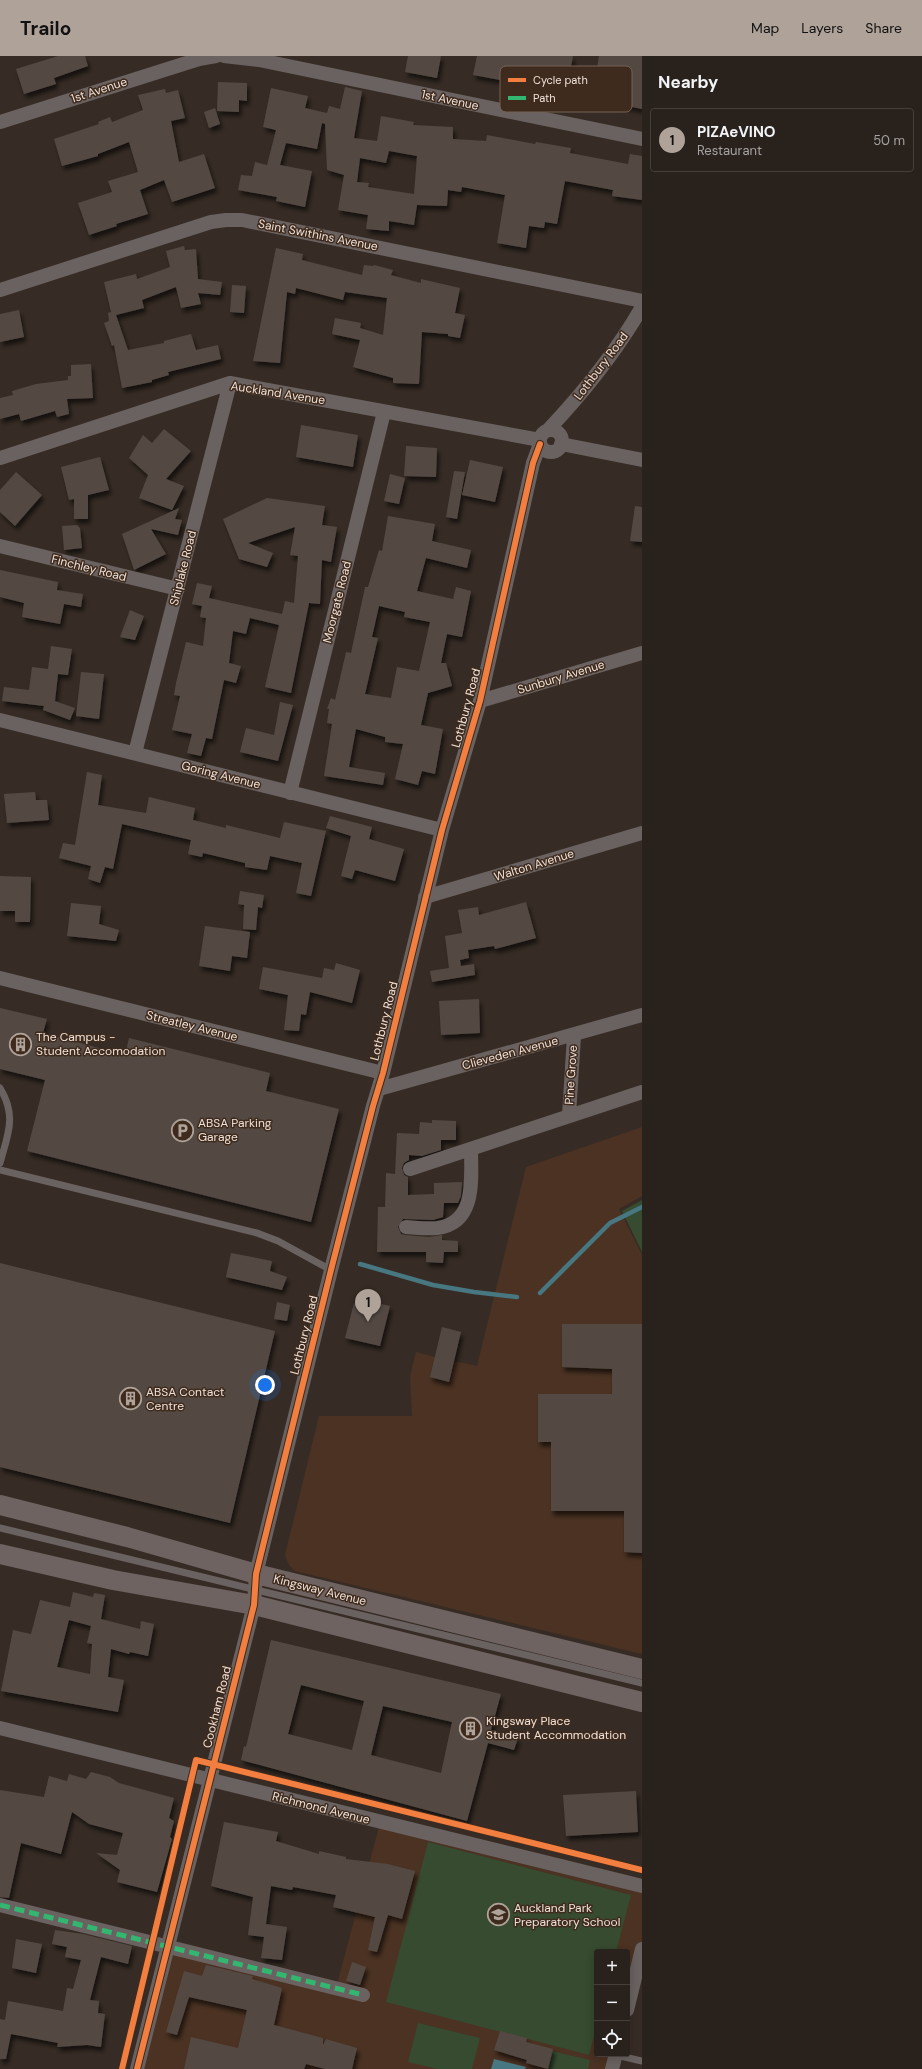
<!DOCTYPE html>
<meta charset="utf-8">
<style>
:root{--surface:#29211c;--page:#352e29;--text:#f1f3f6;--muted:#a5a3a3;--line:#453e3b;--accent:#afa299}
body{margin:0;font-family:"DM Sans",sans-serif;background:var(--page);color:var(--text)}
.controls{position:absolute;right:12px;bottom:12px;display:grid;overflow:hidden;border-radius:4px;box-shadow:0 2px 10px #0003}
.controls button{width:36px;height:36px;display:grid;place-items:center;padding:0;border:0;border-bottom:1px solid var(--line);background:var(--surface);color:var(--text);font:20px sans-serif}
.you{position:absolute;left:265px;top:1329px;width:14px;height:14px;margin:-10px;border:3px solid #fff;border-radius:50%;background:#1a73e8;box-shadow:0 0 0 6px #1a73e833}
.badge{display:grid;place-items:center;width:26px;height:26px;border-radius:50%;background:var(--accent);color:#111;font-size:13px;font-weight:700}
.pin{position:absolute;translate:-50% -33px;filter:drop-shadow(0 1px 2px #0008)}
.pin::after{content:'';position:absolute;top:21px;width:14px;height:12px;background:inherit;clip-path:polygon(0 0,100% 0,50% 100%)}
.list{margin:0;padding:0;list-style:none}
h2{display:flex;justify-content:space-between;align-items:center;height:52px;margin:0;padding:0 16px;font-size:17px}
h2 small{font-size:13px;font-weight:400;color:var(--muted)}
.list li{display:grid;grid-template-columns:26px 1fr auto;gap:12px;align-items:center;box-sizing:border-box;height:64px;margin:0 8px 8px;padding:0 8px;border:1px solid var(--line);border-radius:4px}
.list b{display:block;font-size:15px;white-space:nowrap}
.list p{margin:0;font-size:13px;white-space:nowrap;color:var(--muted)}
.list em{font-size:13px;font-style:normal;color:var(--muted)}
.icon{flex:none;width:22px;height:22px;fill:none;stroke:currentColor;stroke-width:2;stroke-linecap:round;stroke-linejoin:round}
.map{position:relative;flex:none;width:642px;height:2013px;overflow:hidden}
header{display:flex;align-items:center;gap:24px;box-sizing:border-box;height:56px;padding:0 20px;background:var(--accent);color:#111}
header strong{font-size:19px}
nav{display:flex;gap:22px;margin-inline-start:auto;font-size:14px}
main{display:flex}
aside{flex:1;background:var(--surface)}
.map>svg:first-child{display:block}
.built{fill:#4b3222}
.green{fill:#364b30}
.water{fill:#477781}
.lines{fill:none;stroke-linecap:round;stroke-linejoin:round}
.stream{stroke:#477781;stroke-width:4.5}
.building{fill:#524943;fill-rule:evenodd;filter:url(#shadow)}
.service{stroke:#6a6260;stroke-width:7}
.minor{stroke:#6a6260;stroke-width:14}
.secondary{stroke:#6e6360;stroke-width:20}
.quiet{stroke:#33b770;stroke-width:5;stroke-dasharray:10 5;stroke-linecap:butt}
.cycleway-casing{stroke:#3f2b1d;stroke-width:8}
.cycleway{stroke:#f27e40;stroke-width:6}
.labels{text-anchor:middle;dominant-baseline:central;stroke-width:3;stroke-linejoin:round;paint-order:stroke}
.street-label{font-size:12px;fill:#efe1d8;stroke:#3f2b1d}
.poi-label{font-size:12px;fill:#efe1d8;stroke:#3f2b1d;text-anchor:start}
.key{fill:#3f2b1d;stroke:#746255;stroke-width:1}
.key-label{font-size:11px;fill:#efe1d8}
</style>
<header>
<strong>Trailo</strong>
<nav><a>Map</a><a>Layers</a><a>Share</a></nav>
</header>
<main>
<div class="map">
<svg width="642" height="2013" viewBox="0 0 642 2013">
<defs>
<filter id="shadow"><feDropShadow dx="2.5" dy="4.5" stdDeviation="2" flood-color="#0009"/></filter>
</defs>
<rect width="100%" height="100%" fill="#372c25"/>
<!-- built -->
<path class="built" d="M642 1071V1140L619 1153 642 1199V1598L295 1515 289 1509 285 1499 319 1360H412L410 1321 416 1296 435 1301 442 1271 461 1276 454 1305 477 1310 526 1111Z
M380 1767 642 1827V1893L627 1953V1896H597V1998H616L612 2013H137L169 1890 336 1932Z"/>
<!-- green -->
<path class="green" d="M642 1144V1196L622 1155Z
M428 1786 631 1839 616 1896H597V1968L589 1999 386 1946Z
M418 1967 480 1982 472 2013H437L408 2006Z
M552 1995 590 2004 588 2013H548Z"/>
<!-- water -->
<path class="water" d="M494 2003 526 2011 525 2013H491Z"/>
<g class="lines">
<!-- stream -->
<path class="stream" d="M360 1208 433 1229 474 1236 517 1241
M540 1237 610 1167 642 1151"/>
</g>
<!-- building -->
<path class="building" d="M58 0H85L88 10 54 22 56 28 24 38 16 13Z
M408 0H441L437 22 405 16Z
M477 0H573L567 34 540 29 538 41 526 39 528 29 473 19Z
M599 0H642V53L592 43Z
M218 26 247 27V45L239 44V56L217 55Z
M345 31 362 35 354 82 377 85 381 60 414 66 413 69 453 71V83L486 85 487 79 535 88 536 86 571 92 570 97 628 108 630 98 642 100V144L612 140 613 134 565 125 557 168 545 166 544 172 529 170 526 192 497 187 505 139 462 131 461 136 448 134 447 150 417 149 414 169 389 165V175L366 173 368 159 338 154 344 119 327 114 325 68 322 67 317 93 286 87 280 109 312 115 305 151 276 145 277 141 238 134 241 119 252 120 255 106 267 109 276 74 263 71 271 32 308 40 305 52 327 57 329 50 340 53ZM389 95 417 100 414 138 368 131 369 127 357 126 360 102 386 107Z
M165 33 166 37 178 34 185 62 171 65 179 106 204 98 215 132 172 146 164 124 140 134 148 158 116 168 117 170 89 179 78 147 112 136 108 125 138 116 129 86 98 98V100L62 110 54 83 99 68 98 66 110 61 112 66 143 54 138 39Z
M215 52 220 68 209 72 204 56Z
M184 190 185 194 196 193 198 223 222 226 220 239 198 237 201 248 181 252 176 231 142 244 144 252 116 259 128 294 164 287V285L191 278 196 294 218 289 221 303 168 316 169 319 152 324V326L122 332 114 289 112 290 104 267 109 265 108 257 111 256 104 226 136 218 137 223 170 211 166 195Z
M276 192 303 198 302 204 362 219 364 209 373 210 374 209 393 214 391 219 421 227V223L460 232 455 257 465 259 460 282 448 280V278L422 276 419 328 393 327V322L353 311 360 284 332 278 335 262 361 267 360 272 383 279 387 242 345 236 343 244 296 232 295 238 287 236 280 307 253 305Z
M232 229 246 230 244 257 230 256Z
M19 254 24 281 0 286V258Z
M91 308 93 342 67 343 69 358 57 361 55 355 21 365 19 358 0 363V342L13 339 12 335 36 328 68 324V320H71V309Z
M301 369 358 379 353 411 296 401Z
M164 373 191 395 166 423 184 430 172 454 139 442 148 419 129 402 143 379 152 387Z
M406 390 437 392 436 421 404 420Z
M100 401 109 434 88 439V463H74V443L69 444 61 411Z
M470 404 503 411 495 446 462 439Z
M454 415 465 416 457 463 446 461Z
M16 416 42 439 15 470 0 456V434Z
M390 418 405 422 399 448 384 445Z
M267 442 325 450 322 469 337 471 331 506 322 504 320 548 309 547 291 637 265 631 279 569 250 562 246 578 233 575 229 607 241 610 236 627 224 624 212 683 206 682 201 700 187 697 192 678 172 674 180 640 174 639 176 627 186 586 203 590 206 562 200 561 202 550 192 548 197 527 212 530 209 542 282 558 285 545 294 547 298 500 290 499 295 471 248 487 273 497 267 511 239 503 223 463Z
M635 450 642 451V486L630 485Z
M179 452 175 463 182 464 178 479 151 473 166 498 134 514 122 478Z
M388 460 435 468 432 485 471 494 467 512 426 502 417 535 453 543 456 531 471 535 462 581 447 578 441 607H446L452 630 428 637 421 669 443 673 435 718 422 715 418 729 395 723 403 688 385 686V681L356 673 349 711 385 717 383 729 324 720 332 668 327 667 329 653H327L331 642 335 644 346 596 351 597 365 531H368L379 494 382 495ZM379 550 405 556 404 561 430 566 419 615 397 611 391 642 365 638 378 582 372 581Z
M77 469 80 472 82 492 64 494 62 470Z
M0 514 58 526 57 534 83 538 81 551 64 548 60 568 22 561 24 547 0 541Z
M130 554 144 560 135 584 120 581Z
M51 590 72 593 68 619 58 618 55 645 75 652 70 664 43 654 44 650 2 645 4 631 29 634 32 611 48 613Z
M81 616 104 618 99 663 76 660Z
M280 646 293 649 278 705 240 696 246 672 274 679Z
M87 716 102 719 98 749 146 757 149 741 195 752 193 764 226 772V769L280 782 284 766 326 775 311 840 296 837 302 807 270 800 267 814 245 811V807L203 797 202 801 188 798 191 784 122 768 113 813 105 811 100 827 88 823 91 810 59 802 63 787 75 789Z
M35 736 36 744H47L49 764 7 767 4 738Z
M330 760 372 771 369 783 404 793 395 825 355 814 352 823 341 820 351 780 326 772Z
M0 820 31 821 30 866H15V855H0Z
M240 835 264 839 262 852 258 851 256 874 243 873 244 849 238 848Z
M526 846 536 882 495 893 494 890 468 894 469 902 460 904 461 910 474 908 475 919 432 926 430 915 449 912 445 880 462 877 458 854 478 851 479 859Z
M71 847 101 850 99 868 119 874 116 885 67 880Z
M205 870 250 876 247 902 232 900 230 915 199 910Z
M336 907 360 914 352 947 310 936 306 959 301 958 299 975 284 974 288 939 259 933 263 911 322 922 324 912 334 914Z
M479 943 480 977 441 979 439 945Z
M0 952 47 963 43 977 125 999 129 982 270 1017 266 1035 339 1053 311 1166 27 1095 45 1024 0 1013Z
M432 1064 456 1065V1084H441V1094L422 1100 409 1099V1104L404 1107 402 1112 404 1119 408 1121V1139L434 1138V1127L462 1126 461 1140 458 1147H444L443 1161 433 1164 403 1163 398 1171 401 1178 405 1179 429 1181 442 1179V1184L458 1185V1196H444L443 1207 426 1206V1196H377L378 1151H385L386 1117 395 1118 397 1077 419 1078 420 1066 432 1067Z
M231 1197 272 1205 270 1215 287 1221 282 1234 226 1221Z
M0 1207 275 1275 230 1467 0 1411Z
M363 1244 390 1250 380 1290 345 1282 354 1247 362 1248Z
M277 1246 290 1249 287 1265 274 1263Z
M562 1268H642V1497L624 1496V1455H551V1386H538V1338H612V1313L562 1311Z
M442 1271 461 1276 449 1326 430 1321Z
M73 1536 93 1541 94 1537 105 1539 101 1563 140 1573 141 1565 154 1568 148 1600 130 1596 129 1598 111 1593 108 1621 124 1624 118 1656 1 1635 13 1574 31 1578 40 1544 70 1551ZM69 1564 91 1570 87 1587 92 1588 90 1618 57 1611Z
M271 1584 501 1638 491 1674 518 1682 514 1694 488 1687 467 1765 241 1704 244 1690 246 1691ZM301 1629 364 1645 352 1694 288 1678ZM383 1650 452 1666 441 1717 371 1699Z
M91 1716 110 1721 119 1727 174 1742 169 1762 174 1765 170 1781 172 1783 157 1836 117 1826 120 1814 96 1797 117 1799 123 1777 89 1768 72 1756 61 1798 21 1787 9 1842 0 1841V1734L44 1741 49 1720 67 1725 69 1718 86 1723Z
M636 1735 638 1776 566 1780 563 1739Z
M224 1766 278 1776 276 1785 319 1798V1795L346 1801V1803L388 1808 415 1815 402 1863 388 1859 377 1896 368 1894 375 1861 333 1851 336 1839 293 1831 292 1834 271 1830 266 1868 287 1871 282 1904 261 1902 264 1881 248 1879 253 1841 211 1830Z
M55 1874 83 1878 132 1890 128 1908 101 1901 90 1944 99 1945 98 1957 105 1958 101 1991 87 1989 57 1991 58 1987 11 1978 6 2003H0V1963L5 1964 8 1945 63 1955 67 1932 73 1933 81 1904 65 1901 67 1891 52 1888Z
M16 1883 42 1888 36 1917 12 1912Z
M352 1906 366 1911 360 1929 346 1925Z
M206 1909 253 1920 252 1923 282 1932 274 1969 323 1982V1989L326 1983 357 1992 352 2013H325L306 2008 304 2013H184L191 1981 238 1992 247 1954 189 1941 177 1979 166 1976 184 1915 202 1920Z
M500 1975 527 1982 526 1986 553 1993 548 2013 526 2007 527 2004 494 1994Z"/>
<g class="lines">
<!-- service -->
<path class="service" d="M0 1032C17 1060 8 1078 0 1107
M0 1114 257 1177 278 1185 331 1214
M0 1472 642 1627
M616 1999 642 2005"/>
<!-- minor -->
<path class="minor" d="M224 0 259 4 642 83
M0 66 199 3 216 0
M0 234 211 166 226 164H242L642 245
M548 374C583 337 616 296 642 251
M540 385a11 11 0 1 1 22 0a11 11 0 1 1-22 0Z
M561 388 642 404
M0 402 230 327 540 384
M0 490 178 533
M480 645 642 597
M0 664 442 774
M135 697 230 327
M290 737 384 356
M425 841 642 777
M0 922 383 1017
M379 1033 642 959
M569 1059 574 980
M410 1113 642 1036
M406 1171C416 1172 427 1173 437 1172 477 1167 471 1122 471 1093
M0 1672 642 1830
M0 1849 363 1939
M627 1954 642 1893
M137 2013 254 1549 256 1518 331 1214 373 1050 383 1017 442 774 480 645 533 407 540 388
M612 2013 616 1998"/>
<!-- secondary -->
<path class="secondary" d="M0 1449 127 1481 256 1518 642 1613
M0 1498 113 1524 254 1549 642 1646"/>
<!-- quiet -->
<path class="quiet" d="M0 1849 363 1939"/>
<defs>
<path id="cycleway" d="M122 2013 196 1704 642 1814
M137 2013 254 1549 256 1518 331 1214 373 1050 383 1017 442 774 480 645 533 407 540 388"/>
</defs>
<!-- cycleway casing -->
<use href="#cycleway" class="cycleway-casing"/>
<!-- cycleway -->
<use href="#cycleway" class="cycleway"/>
</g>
<!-- icons -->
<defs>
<symbol id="building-ring" viewBox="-11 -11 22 22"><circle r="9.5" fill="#3f2b1d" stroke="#afa299" stroke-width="1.5"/><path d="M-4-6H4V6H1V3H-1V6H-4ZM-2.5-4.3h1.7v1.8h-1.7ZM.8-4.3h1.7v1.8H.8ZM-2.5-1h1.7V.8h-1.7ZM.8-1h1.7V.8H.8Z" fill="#afa299"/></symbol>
<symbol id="parking-ring" viewBox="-11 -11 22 22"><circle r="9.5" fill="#3f2b1d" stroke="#afa299" stroke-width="1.5"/><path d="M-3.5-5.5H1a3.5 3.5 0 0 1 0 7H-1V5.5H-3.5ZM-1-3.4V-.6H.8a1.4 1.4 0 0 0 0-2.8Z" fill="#afa299"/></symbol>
<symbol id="school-ring" viewBox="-11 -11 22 22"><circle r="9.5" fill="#3f2b1d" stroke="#afa299" stroke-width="1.5"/><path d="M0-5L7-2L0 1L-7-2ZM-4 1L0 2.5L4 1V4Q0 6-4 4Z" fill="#afa299"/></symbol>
</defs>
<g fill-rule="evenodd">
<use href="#building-ring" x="8" y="976" width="25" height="25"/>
<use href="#parking-ring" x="170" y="1062" width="25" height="25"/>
<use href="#building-ring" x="118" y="1330" width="25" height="25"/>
<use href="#building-ring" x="458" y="1660" width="25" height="25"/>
<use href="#school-ring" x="486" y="1846" width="25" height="25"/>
</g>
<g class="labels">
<!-- street labels -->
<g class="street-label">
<text transform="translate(99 34) rotate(-18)">1st Avenue</text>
<text transform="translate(450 44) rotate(12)">1st Avenue</text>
<text transform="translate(318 179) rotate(11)">Saint Swithins Avenue</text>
<text transform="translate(601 310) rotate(-53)">Lothbury Road</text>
<text transform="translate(278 337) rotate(9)">Auckland Avenue</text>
<text transform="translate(89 512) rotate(14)">Finchley Road</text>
<text transform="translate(183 512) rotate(-76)">Shiplake Road</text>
<text transform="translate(337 546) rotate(-76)">Moorgate Road</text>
<text transform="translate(561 621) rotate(-17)">Sunbury Avenue</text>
<text transform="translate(466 652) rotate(-75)">Lothbury Road</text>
<text transform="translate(221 719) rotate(14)">Goring Avenue</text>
<text transform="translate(534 809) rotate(-17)">Walton Avenue</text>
<text transform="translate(384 965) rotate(-76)">Lothbury Road</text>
<text transform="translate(192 970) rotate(14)">Streatley Avenue</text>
<text transform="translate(510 997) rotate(-15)">Clieveden Avenue</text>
<text transform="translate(571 1019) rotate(-86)">Pine Grove</text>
<text transform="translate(304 1279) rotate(-76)">Lothbury Road</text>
<text transform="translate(320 1534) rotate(14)">Kingsway Avenue</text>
<text transform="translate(217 1651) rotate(-76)">Cookham Road</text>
<text transform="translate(321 1752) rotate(14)">Richmond Avenue</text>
</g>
<!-- poi labels -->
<g class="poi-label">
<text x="36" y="981">The Campus -<tspan x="36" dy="14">Student Accomodation</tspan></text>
<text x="198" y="1067">ABSA Parking<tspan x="198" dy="14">Garage</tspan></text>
<text x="146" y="1336">ABSA Contact<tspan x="146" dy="14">Centre</tspan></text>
<text x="486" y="1665">Kingsway Place<tspan x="486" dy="14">Student Accommodation</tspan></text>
<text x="514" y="1852">Auckland Park<tspan x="514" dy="14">Preparatory School</tspan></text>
</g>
</g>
<!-- legend -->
<rect x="500" y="10" width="132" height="46" rx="6" class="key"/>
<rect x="508" y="22" width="18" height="4" fill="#f27e40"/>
<rect x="508" y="40" width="18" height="4" fill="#33b770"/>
<g class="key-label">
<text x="533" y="28">Cycle path</text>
<text x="533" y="46">Path</text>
</g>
</svg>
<div class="controls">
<button>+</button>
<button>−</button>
<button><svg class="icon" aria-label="locate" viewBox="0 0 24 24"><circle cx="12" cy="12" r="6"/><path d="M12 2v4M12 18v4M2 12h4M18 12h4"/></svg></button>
</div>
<div class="you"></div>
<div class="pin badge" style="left:368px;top:1266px">1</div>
</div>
<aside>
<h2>Nearby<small></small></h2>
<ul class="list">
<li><span class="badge">1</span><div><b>PIZAeVINO</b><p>Restaurant</p></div><em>50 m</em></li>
</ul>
</aside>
</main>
